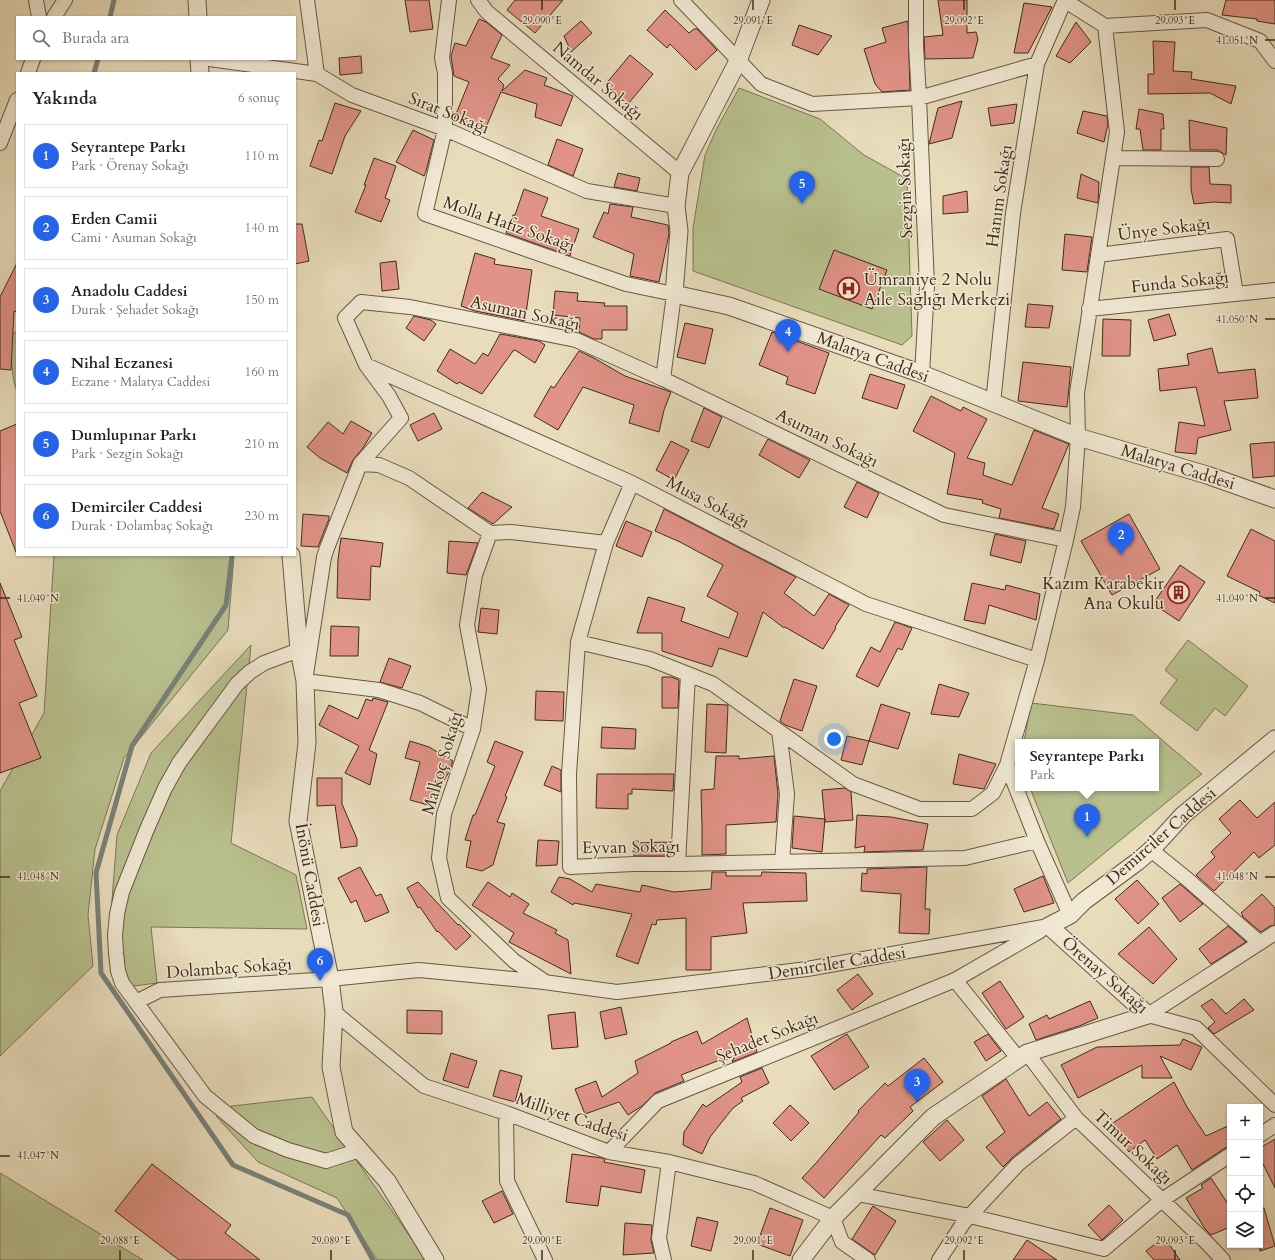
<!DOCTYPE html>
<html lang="tr">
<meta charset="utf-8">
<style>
:root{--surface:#fff;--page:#f6f6f6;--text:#222;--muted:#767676;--line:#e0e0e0;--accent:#2563eb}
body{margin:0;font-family:Cardo,serif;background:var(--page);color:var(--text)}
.controls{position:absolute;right:12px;bottom:12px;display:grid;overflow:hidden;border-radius:0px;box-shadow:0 1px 3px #0004}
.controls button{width:36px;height:36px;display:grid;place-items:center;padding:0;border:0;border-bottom:1px solid var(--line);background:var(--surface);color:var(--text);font:20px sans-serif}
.you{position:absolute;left:834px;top:739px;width:14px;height:14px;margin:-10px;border:3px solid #fff;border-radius:50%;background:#1a73e8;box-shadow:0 0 0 6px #1a73e833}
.badge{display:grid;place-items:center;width:26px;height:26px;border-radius:50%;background:var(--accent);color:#fff;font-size:13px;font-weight:700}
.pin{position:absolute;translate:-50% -33px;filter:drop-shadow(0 1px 2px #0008)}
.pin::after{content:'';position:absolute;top:21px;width:14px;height:12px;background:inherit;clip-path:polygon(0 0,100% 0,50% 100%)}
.popup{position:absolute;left:1015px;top:739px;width:144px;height:52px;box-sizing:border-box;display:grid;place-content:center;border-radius:0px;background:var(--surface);filter:drop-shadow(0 1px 3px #0005);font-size:13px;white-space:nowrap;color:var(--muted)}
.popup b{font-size:15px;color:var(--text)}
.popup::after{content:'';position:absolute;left:50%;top:100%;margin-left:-8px;border:8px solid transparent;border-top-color:var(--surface)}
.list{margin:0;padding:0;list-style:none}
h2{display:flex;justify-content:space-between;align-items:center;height:52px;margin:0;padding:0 16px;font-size:17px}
h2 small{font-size:13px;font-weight:400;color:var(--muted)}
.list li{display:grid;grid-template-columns:26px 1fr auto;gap:12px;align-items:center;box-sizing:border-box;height:64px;margin:0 8px 8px;padding:0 8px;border:1px solid var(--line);border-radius:0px}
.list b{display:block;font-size:15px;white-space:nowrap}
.list p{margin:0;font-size:13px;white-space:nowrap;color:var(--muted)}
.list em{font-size:13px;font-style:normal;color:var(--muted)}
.icon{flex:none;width:22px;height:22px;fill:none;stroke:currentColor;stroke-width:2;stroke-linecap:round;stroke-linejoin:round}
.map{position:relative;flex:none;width:1275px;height:1260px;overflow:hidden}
.search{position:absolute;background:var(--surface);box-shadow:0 1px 3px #0004;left:16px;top:16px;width:280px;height:44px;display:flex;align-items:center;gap:10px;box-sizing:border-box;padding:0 14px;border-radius:0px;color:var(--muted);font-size:15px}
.panel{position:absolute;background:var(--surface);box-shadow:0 1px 3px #0004;left:16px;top:72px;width:280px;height:484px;border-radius:0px}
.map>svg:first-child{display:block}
.green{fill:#b8c08e;stroke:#7c7654}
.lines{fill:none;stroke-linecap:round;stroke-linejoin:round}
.stream{stroke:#77817a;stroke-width:5}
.building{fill:#e19388;stroke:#3f2c19}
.minor-casing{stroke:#695842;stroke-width:16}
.tertiary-casing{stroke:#695842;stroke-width:19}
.minor{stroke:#f0e8d3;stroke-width:14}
.tertiary{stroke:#f0e8d3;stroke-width:17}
.ticks{fill:none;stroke:#3f2c19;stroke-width:1.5}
.labels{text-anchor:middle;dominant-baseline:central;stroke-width:3;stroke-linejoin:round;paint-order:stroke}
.street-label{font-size:17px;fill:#3f2c19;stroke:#f0e8d3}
.poi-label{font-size:17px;fill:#3f2c19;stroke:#f0e8d3;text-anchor:start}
.ticks-label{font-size:10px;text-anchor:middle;fill:#3f2c19;stroke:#f0e8d3;stroke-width:3;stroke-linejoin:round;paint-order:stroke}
</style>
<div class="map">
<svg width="1275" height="1260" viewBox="0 0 1275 1260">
<rect width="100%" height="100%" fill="#e8dcbb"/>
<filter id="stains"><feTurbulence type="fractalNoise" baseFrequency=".005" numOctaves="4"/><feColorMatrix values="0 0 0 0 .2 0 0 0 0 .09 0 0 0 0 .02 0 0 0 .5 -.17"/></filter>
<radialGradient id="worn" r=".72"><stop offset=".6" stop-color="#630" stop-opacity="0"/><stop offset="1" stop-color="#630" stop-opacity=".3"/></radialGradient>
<!-- green -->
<path class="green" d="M739 88 820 119 864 155 907 179 912 336 902 345 693 271V228L705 155 716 130Z
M17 331V391L14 382 8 337Z
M54 555H234L228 630 124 758 95 849 88 915 93 966 0 1056V791L44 713Z
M1188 640 1248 686 1225 716 1215 708 1197 731 1160 703 1177 680 1165 670Z
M251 645 231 843 296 875 307 929 151 927 157 983 126 987 111 913 117 835 151 753Z
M1031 703 1133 715 1202 774 1190 783 1068 883 1030 788H1156V742H1024Z
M312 1097 423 1255 425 1260H377L337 1198 258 1162 216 1116 232 1106Z
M0 1173 143 1260H0Z"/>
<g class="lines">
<!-- stream -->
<path class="stream" d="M110 17 114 0
M94 73 98 59
M232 555 226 605 132 746 96 873 101 973 233 1165 348 1215 373 1260"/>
</g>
<!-- building -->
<path class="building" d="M405 0H429L433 29 410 32Z
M515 0H563L535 33 507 10Z
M938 0H967V33L976 32 978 39 973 58 925 59 924 37 943 35Z
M1226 0H1275V24L1257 21V19L1222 15Z
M1024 3 1052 7 1028 53H1014Z
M665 10 689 33 694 29H697L717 50 696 70 670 44 667 48 647 30Z
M479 19 486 22 502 35 491 58 510 65 498 79 504 85 502 91 525 70 547 78 544 85 573 96 561 126 535 117 537 104 501 92 484 132 454 119 469 82 454 76 451 56 455 43 466 46Z
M581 21 592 33 571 52 564 36Z
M908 21 910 90 882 92 875 84 864 49 886 42 882 28Z
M1076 22 1091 42 1070 63 1056 56Z
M799 25 832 36 818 55 792 45Z
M1153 41 1175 42 1173 71 1192 72 1191 79 1236 86 1231 104 1210 93 1148 94V74H1154Z
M630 55 653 74 628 104 605 85Z
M361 56 362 73 340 75 339 58Z
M962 101 952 138 929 144 938 108Z
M335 103 361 111 345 136 332 174 310 166 319 140 322 141Z
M1017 104 1014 123 991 126 988 108Z
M1139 109 1163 114 1164 129H1161V150H1143L1140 129H1136Z
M1083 111 1107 116 1108 124 1104 142 1077 133Z
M1189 120 1227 128 1226 155 1217 150H1190Z
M413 130 434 140 426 171 424 176 396 162Z
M557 139 583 149 573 176 548 165Z
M374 158 396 166 385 198 390 200 381 222 355 212 366 185H364Z
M1191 167H1209L1210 184 1231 185V203L1214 202 1194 204 1191 189Z
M618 173 640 178 637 191 614 187Z
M1081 174 1099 182 1098 203 1077 198Z
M524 189 548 198 541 216 579 229 570 256 506 233 513 215H515Z
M967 191 968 212 943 214V196Z
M610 204 633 207 631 217 668 225 669 234 659 282 630 276 634 254 593 237 604 212 608 214Z
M295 224H302L309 261 295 264Z
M1065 234 1092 237 1087 272 1062 270Z
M834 250 887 270 872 309 819 289Z
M475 253 495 259 494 264 532 270 525 321 475 311 461 306Z
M396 261 399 289 382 291 380 263Z
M17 263V312L14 311 11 370 0 369V297Z
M555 291 578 293 577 301 605 303 604 306H627V330H602V339H594L579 332 580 318 553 315Z
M1028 304 1053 306 1049 328 1025 327Z
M1169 314 1176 335 1154 341 1148 320Z
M414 316 431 320 436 324 424 341 406 328Z
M1103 319 1131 320 1130 356H1102Z
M685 323 713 329 705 364 677 357Z
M772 332 829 353 815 394 786 384 788 377 759 365Z
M500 334 539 341 545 345 535 363 515 350 513 351 482 394 459 382 457 384 437 371 450 349 475 364 483 353 488 356Z
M1212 348 1218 373 1255 369 1258 398 1224 401 1231 430 1198 438 1196 454 1175 452 1179 422 1205 426 1196 387 1160 391 1158 369 1189 365 1187 354Z
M579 351 592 357 625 376 671 392 664 410 659 432 629 423 634 405 583 387 558 430 534 416 551 386 554 388Z
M1023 362 1071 367 1067 407 1018 401Z
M870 374 905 385 897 409 862 398Z
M931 396 961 411 963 407 987 419 967 458 985 463 983 475 1012 485 1034 430 1069 444 1042 508 1059 514 1054 529 999 518 1001 509 982 503 983 500 947 494 955 453 913 431Z
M704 408 722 417 709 448 691 441Z
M434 413 442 429 418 441 410 425Z
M351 421 372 433 363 448 353 460 347 473 320 458 307 447 328 422 343 434Z
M17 424V552H16L0 511V431Z
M768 439 810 460 799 478 759 455Z
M671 441 689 450 674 480 656 470Z
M1275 442V476L1253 478 1250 444Z
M857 482 879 493 867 518 844 507Z
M482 492 512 507 493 524 468 508Z
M664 509 796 577 784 593 814 616 829 594 849 605 835 627 836 628 823 649 785 627 784 628 763 612 747 657 719 648 712 667 662 651V633H637L648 597 685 608 681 621 729 638 738 613 707 596 723 565 680 542 655 531Z
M303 514 329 516V519L318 547 301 546Z
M1129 514 1160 569 1112 595 1081 541Z
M626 521 652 532 642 557 616 546Z
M1251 529 1275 541V603L1258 595 1260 592 1227 576Z
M995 534 1026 541 1021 563 990 555Z
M341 538 383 543 380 567 371 566 370 600 337 598 338 559Z
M449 541 478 543 466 575 447 573Z
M1180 565 1205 582 1179 621 1153 604Z
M0 583 22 637 14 640 37 696 19 703 41 758 0 773Z
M972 583 1005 590 1006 585 1040 594 1036 620 989 605 985 624 964 620Z
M481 608 499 610 497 634 478 632Z
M895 622 912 628 902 650 898 648 878 687 856 676 871 647 880 652Z
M331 626 359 627 358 656H330Z
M389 658 411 666 402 688 380 682Z
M662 677H671L679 680 678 708H662Z
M794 679 817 686 802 731 785 725 780 721Z
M939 684 969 693 959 717 931 714Z
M536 691 564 692 563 721 535 720Z
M373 698 388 702 369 750 377 754 370 785 345 773 359 746 319 725 329 705 358 719 366 699 372 701Z
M707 704 728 705 726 753 705 752Z
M881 704 910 713 898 749 869 741Z
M602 727 636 729 635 749 601 748Z
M847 736 869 741 862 765 841 760Z
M410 741 429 747 453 761 449 772 439 788 435 807 410 800 420 762 405 758Z
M495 741 523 752 505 796 507 797 497 822 505 824 493 865 482 871 466 867 471 841 465 840 473 815H475L495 766 487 762Z
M959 754 996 764 984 789 953 784Z
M716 756H739V759L774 756 778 794 776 822 726 825V854L702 855V828L701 790 714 789Z
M552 766 561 770V792L544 785Z
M597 774H674L673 791 632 789V794H628V809L596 808Z
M317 778H342V804L357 839V846L341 848 335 805 317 806Z
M845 788 851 792 853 820 825 822 822 790Z
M1240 800 1257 818 1275 802V845L1259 858 1254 852 1214 891 1196 875 1215 857 1211 852 1231 833 1219 819Z
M857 815 891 817 928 824 923 850 864 852 865 846 855 848Z
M794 816 825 819 822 852 792 848Z
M538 840 559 841 557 865 536 866Z
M671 842 670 856H634V843Z
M360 867 376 896 381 894 389 912 365 922 356 900 351 903 338 878Z
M927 867 925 909H930L929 934 899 933 901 894 861 891 862 873 867 874V869Z
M712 872H726V876H761L762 872 806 873 807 901 743 903 747 933 711 937V970H686V918L657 920 656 925 652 924 638 964 616 956 632 914 574 903 573 905 551 892 559 877 570 879 592 892 596 884 640 892 642 885 674 892 711 889Z
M1043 876 1054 903 1024 912 1014 889Z
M1137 880 1159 904 1138 924 1115 899Z
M418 882 458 925 459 924 471 936 456 950 438 931 437 932 420 907 418 908 407 888Z
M488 882 510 897 512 893 529 904 523 913 557 930 555 933 568 940 571 974 509 942 514 933 472 905Z
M1180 884 1203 904 1180 922 1162 898Z
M1262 894 1275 908V925L1270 926 1261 932 1242 916 1243 915 1241 913Z
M1228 926 1246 942 1211 964 1199 949Z
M1149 927 1177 959 1153 984 1118 954Z
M858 974 873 994 852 1010 837 990Z
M1000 981 1024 1017 1006 1029 982 993Z
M1212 999 1226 1014 1244 999 1254 1010 1214 1034 1208 1028 1215 1022 1201 1006Z
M1090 1001 1098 1018 1079 1026 1036 1040 1029 1024 1047 1015 1049 1019Z
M621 1007 627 1034 605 1039 600 1012Z
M407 1010 442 1011V1034L407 1033Z
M575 1012 578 1047 552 1049 548 1015Z
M747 1018 757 1052 732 1062 735 1055 726 1060 725 1058 681 1075 684 1081 655 1093 642 1106 628 1115 619 1102 585 1114 575 1089 596 1081 602 1097 638 1073 635 1061 671 1043V1042L697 1031 702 1044Z
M847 1034 869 1067 834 1090 811 1056Z
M988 1034 1001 1051 986 1061 974 1042Z
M1183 1039 1202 1047 1191 1070 1160 1056 1172 1078H1142V1065L1078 1098 1061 1065 1097 1047 1180 1045Z
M451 1053 477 1061 468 1088 443 1080Z
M924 1058 943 1082 910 1107 913 1111 885 1138 881 1135 824 1198 802 1178 817 1162 859 1112 858 1111 885 1083 888 1086Z
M762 1068 769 1083 741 1098 743 1101 733 1108 710 1137 702 1154 683 1145 684 1132 703 1104 706 1107 742 1082 740 1077Z
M500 1070 522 1076 515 1102 493 1096Z
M1006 1079 1029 1116 1047 1102 1061 1119 1013 1157 1003 1167 986 1147 1005 1132 982 1096Z
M1174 1082 1187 1107 1206 1136 1230 1125V1147L1225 1148 1192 1170 1177 1145 1157 1159 1145 1140 1129 1152 1110 1125Z
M790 1105 809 1123 791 1141 773 1123Z
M947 1120 964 1140 940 1161 923 1142Z
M1275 1139V1188L1260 1158V1148Z
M572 1154 602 1158 605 1159 604 1162 645 1170 641 1193 601 1186 598 1206 566 1202Z
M152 1164 231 1225 225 1233 260 1260H179L115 1211Z
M1211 1178 1230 1207V1227L1211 1235 1205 1229 1186 1198 1203 1188 1201 1185Z
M502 1191 513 1214 494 1223 482 1201Z
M1109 1205 1123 1220 1102 1240 1088 1225Z
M873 1206 896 1221 875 1255 852 1239Z
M770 1208 803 1220 790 1256 757 1244Z
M1264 1208 1275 1246 1260 1251V1209Z
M697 1217 718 1222 711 1251 691 1246Z
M625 1223 652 1225 651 1240 654 1253 623 1255Z
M1164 1237 1180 1260H1154L1146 1251Z
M1027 1240 1057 1260H1013Z"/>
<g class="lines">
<defs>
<path id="minor" d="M36 0 39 17
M307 0 317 74
M449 0 442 58 445 73V129L425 214 626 284 674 294 663 379
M478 0 487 12 680 173
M681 0 761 84 812 104 919 98 1037 64
M916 0V45L919 98 927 286 922 374
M1064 0 1105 26 1207 20 1260 41 1275 61
M54 17 65 0
M209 59 317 74 352 95 445 129 587 191 676 206
M28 73 33 59
M0 143 17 100
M1113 158 1217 159
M1098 255 1227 239 1236 294
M1089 309 1275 290
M368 366 632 483 866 604 1037 660
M993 403 1013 213 1037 64 1065 0
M360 464 379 465 409 478 490 533
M632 483 606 543 578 642 569 774 570 867 634 864H678L965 858 1037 841
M578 642 650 659 713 684 853 784 920 809H972L993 793 1007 765 1037 660 1066 540 1073 507 1078 437 1077 393 1117 132 1105 26
M473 729 420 703 379 690 305 681 324 557 327 548 360 464 401 418 389 396 366 365 345 318 361 302 410 307 576 340 663 379 944 515 1066 540
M779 731 787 794 782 862
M1007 765 1037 841 1070 915
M1151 850 1187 879 1260 943
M678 864 688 674
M955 980 1018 1058
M544 981 514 961 448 898 439 858 444 814 473 729 479 689 467 625 475 575 490 533 511 532 606 543
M136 1002 122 983 118 971 116 953 115 935 117 914 122 892 147 829 165 788 179 763 237 684 250 672 264 663 299 650
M334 1012 424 1086 506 1113 609 1152 669 1162 754 1183 833 1218 842 1242 868 1260
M1148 1015 1196 1028 1275 1105
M1148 1015 1275 933
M1027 1053 1076 1118 1208 1244 1223 1260
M506 1113 507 1181 545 1260
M1260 1135 1275 1125
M360 1150 326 1161 288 1150 254 1136 205 1096 136 1002 160 990 330 979 419 970 544 982 617 992 807 969 1049 926
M609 1152 658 1101 816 1037 955 980 1040 931
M857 1194 970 1216 1104 1249 1162 1200 1230 1155
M664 1260 659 1238 669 1162
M939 1260 964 1222 1018 1164 1076 1118"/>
<path id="tertiary" d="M197 0 198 17
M761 0 738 61 680 173 676 206 679 231 674 294 729 306 922 374 1078 437 1207 475 1275 499
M199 59 200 73
M291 555 299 650 305 681 307 743 298 821 330 979 334 1012 331 1067 344 1132 387 1181 435 1260
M1148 1015 1049 926 1070 915 1084 901 1137 862 1151 850 1183 815 1275 739
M801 1260 833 1218 933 1117 1027 1053 1148 1015"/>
</defs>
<!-- minor casing -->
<use href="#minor" class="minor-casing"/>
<!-- tertiary casing -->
<use href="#tertiary" class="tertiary-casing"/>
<!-- minor -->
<use href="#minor" class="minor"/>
<!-- tertiary -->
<use href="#tertiary" class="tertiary"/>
</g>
<!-- ticks -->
<path class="ticks" d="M542 0V10M753 0V10M964 0V10M1175 0V10M1265 40H1275M1265 319H1275M0 598H10M1265 598H1275M0 877H10M1265 877H1275M0 1156H10M120 1250V1260M331 1250V1260M542 1250V1260M753 1250V1260M964 1250V1260M1175 1250V1260"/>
<!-- icons -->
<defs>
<symbol id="hospital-ring" viewBox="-11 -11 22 22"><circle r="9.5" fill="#f0e8d3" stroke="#8f2418" stroke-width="1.5"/><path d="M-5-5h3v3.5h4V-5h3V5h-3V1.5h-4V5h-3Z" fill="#8f2418"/></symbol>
<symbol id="building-ring" viewBox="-11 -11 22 22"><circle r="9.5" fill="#f0e8d3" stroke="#8f2418" stroke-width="1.5"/><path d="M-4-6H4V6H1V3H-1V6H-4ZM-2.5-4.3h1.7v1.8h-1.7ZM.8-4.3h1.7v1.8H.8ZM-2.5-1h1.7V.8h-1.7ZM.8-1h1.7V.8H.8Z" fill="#8f2418"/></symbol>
</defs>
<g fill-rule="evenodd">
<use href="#hospital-ring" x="836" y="276" width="25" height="25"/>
<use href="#building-ring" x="1166" y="580" width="25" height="25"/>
</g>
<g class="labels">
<!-- street labels -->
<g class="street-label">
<text transform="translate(598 81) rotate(40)">Namdar Sokağı</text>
<text transform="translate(449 113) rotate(22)">Sırat Sokağı</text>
<text transform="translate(905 188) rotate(-92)">Sezgin Sokağı</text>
<text transform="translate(999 196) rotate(-82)">Hanım Sokağı</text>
<text transform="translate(509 224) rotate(19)">Molla Hafız Sokağı</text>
<text transform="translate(1164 229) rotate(-7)">Ünye Sokağı</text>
<text transform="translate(1180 282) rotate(-6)">Funda Sokağı</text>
<text transform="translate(525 313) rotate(12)">Asuman Sokağı</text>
<text transform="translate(873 357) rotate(20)">Malatya Caddesi</text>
<text transform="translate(827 438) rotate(26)">Asuman Sokağı</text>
<text transform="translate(1178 467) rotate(17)">Malatya Caddesi</text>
<text transform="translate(708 502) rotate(28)">Musa Sokağı</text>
<text transform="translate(442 763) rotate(-74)">Malkoç Sokağı</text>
<text transform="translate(1161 836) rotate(-41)">Demirciler Caddesi</text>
<text transform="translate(631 847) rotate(-1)">Eyvan Sokağı</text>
<text transform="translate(310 875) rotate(80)">İnönü Caddesi</text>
<text transform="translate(837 963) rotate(-9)">Demirciler Caddesi</text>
<text transform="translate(229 968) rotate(-4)">Dolambaç Sokağı</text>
<text transform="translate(1105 975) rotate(41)">Örenay Sokağı</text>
<text transform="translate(767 1037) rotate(-22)">Şehadet Sokağı</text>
<text transform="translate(572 1117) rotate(19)">Milliyet Caddesi</text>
<text transform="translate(1133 1147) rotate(43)">Timur Sokağı</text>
</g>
<!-- poi labels -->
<g class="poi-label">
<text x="864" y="279">Ümraniye 2 Nolu<tspan x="864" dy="20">Aile Sağlığı Merkezi</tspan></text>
<text x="1164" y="583" text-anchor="end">Kazım Karabekir<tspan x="1164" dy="20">Ana Okulu</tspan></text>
</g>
</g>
<g class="ticks-label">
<text x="542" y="24">29.090°E</text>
<text x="753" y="24">29.091°E</text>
<text x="964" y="24">29.092°E</text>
<text x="1175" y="24">29.093°E</text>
<text x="1237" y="44">41.051°N</text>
<text x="1237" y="323">41.050°N</text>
<text x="38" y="602">41.049°N</text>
<text x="1237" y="602">41.049°N</text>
<text x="38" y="880">41.048°N</text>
<text x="1237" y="880">41.048°N</text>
<text x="38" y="1159">41.047°N</text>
<text x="120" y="1244">29.088°E</text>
<text x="331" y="1244">29.089°E</text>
<text x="542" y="1244">29.090°E</text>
<text x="753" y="1244">29.091°E</text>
<text x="964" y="1244">29.092°E</text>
<text x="1175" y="1244">29.093°E</text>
</g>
<rect width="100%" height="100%" filter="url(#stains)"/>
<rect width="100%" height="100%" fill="url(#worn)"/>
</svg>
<div class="controls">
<button>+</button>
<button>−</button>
<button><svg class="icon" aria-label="locate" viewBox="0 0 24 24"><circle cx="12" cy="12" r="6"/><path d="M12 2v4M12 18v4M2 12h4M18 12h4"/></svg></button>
<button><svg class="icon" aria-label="layers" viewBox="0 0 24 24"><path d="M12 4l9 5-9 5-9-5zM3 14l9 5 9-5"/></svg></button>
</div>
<div class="you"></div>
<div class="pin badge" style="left:1087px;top:837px">1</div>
<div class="popup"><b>Seyrantepe Parkı</b>Park</div>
<div class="pin badge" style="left:1121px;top:555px">2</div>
<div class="pin badge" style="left:917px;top:1102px">3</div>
<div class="pin badge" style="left:788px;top:352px">4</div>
<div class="pin badge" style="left:802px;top:204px">5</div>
<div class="pin badge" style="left:320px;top:981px">6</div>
<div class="search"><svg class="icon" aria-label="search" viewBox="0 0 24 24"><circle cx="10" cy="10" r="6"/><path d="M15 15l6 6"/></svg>Burada ara</div>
<section class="panel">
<h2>Yakında<small>6 sonuç</small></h2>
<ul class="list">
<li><span class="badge">1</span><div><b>Seyrantepe Parkı</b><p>Park · Örenay Sokağı</p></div><em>110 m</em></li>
<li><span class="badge">2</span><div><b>Erden Camii</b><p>Cami · Asuman Sokağı</p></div><em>140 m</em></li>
<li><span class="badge">3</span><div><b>Anadolu Caddesi</b><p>Durak · Şehadet Sokağı</p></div><em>150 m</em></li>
<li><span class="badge">4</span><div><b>Nihal Eczanesi</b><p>Eczane · Malatya Caddesi</p></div><em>160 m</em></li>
<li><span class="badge">5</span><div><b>Dumlupınar Parkı</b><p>Park · Sezgin Sokağı</p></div><em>210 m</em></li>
<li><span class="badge">6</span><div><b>Demirciler Caddesi</b><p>Durak · Dolambaç Sokağı</p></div><em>230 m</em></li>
</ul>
</section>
</div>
